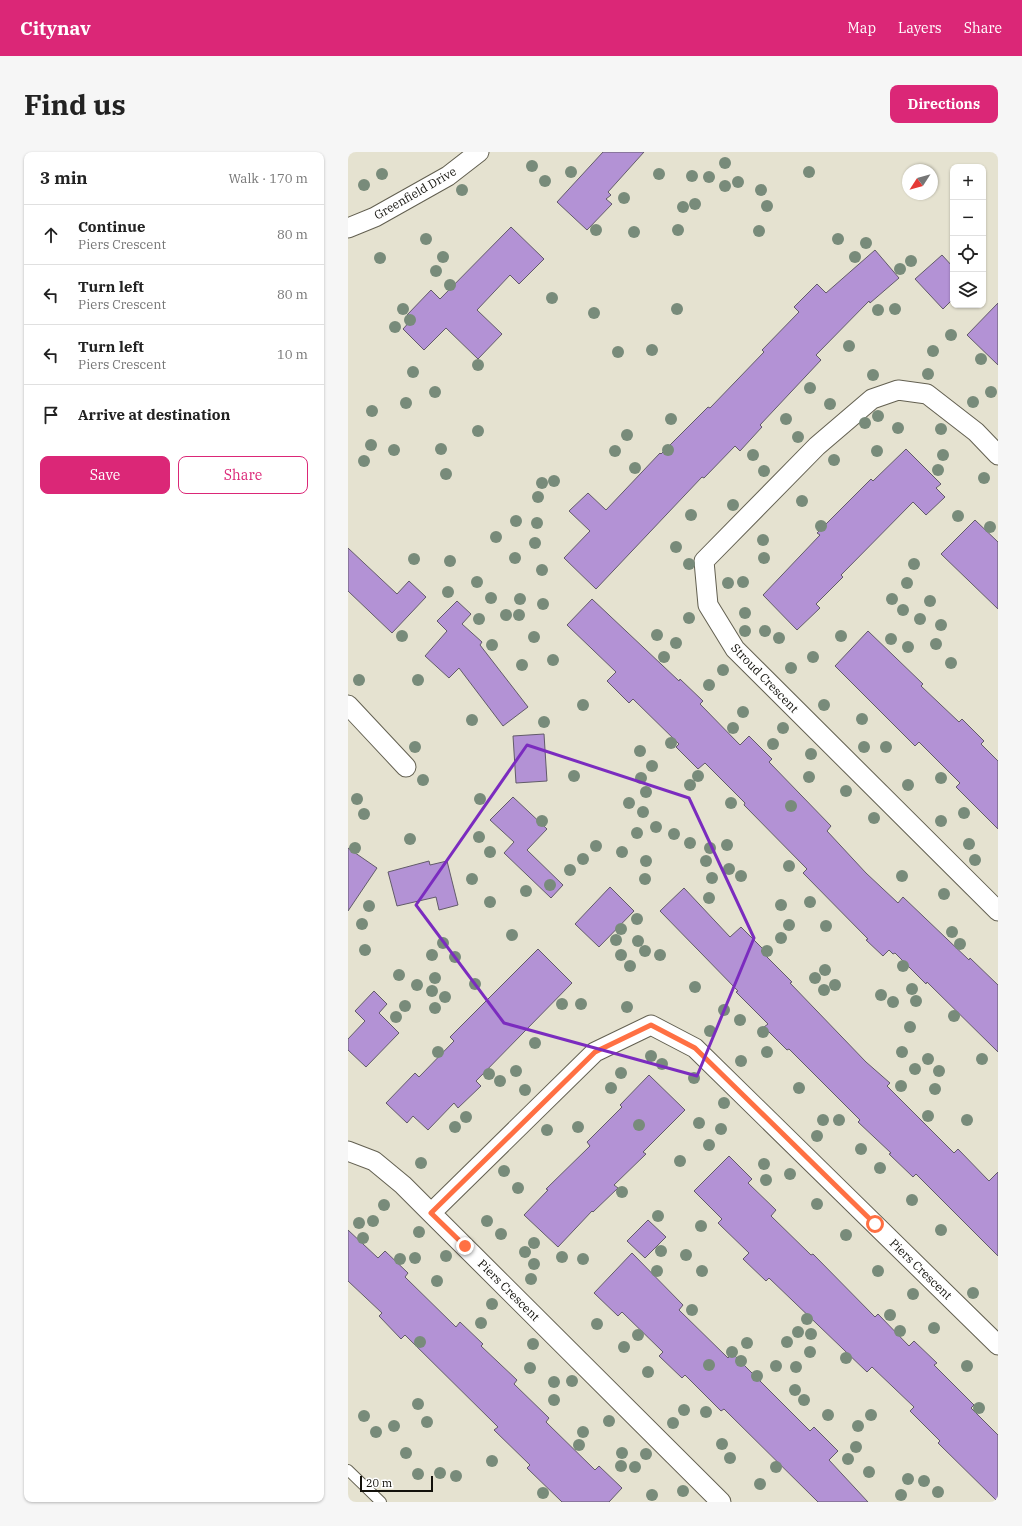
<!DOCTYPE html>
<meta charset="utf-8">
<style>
:root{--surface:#fff;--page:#f6f6f6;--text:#222;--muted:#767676;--line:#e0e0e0;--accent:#db2777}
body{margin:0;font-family:"IBM Plex Serif",serif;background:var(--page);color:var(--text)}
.controls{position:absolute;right:12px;top:12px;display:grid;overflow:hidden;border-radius:8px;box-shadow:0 1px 3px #0004}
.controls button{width:36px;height:36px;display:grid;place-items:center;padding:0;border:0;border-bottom:1px solid var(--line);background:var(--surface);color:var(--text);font:20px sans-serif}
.compass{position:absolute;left:554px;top:12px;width:36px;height:36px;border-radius:50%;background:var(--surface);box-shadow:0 1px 3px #0004;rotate:234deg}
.scale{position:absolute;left:12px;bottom:10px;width:73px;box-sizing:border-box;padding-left:4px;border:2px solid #12110b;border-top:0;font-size:11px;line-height:14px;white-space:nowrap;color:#12110b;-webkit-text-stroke:3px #fff;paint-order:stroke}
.stop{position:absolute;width:12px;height:12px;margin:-9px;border:3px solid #ff7043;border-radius:50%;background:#fff}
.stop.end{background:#ff7043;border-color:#fff;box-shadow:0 1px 4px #0008}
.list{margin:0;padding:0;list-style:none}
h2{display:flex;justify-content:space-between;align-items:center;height:52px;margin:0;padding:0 16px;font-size:17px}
h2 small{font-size:13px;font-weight:400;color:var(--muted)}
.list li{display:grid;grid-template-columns:26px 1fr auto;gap:12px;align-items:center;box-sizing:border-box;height:60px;padding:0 16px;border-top:1px solid var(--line)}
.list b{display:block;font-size:15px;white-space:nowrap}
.list p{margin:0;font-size:13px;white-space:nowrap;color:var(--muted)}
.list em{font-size:13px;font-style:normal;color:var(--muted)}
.actions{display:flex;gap:8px;padding:12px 16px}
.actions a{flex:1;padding:9px 0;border:1px solid var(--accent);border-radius:8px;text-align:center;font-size:14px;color:var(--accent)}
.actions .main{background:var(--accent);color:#fff}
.icon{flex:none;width:22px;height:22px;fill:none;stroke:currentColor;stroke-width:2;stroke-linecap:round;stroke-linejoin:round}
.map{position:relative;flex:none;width:650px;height:1350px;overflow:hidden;border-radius:8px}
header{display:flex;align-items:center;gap:24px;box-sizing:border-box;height:56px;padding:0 20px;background:var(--accent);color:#fff}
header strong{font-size:19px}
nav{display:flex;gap:22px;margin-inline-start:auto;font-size:14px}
.intro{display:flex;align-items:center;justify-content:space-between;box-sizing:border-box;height:96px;padding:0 24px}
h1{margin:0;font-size:28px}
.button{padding:10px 18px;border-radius:8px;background:var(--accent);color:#fff;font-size:14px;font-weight:700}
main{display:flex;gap:24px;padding:0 24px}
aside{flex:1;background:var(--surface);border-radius:8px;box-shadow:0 1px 3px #0004}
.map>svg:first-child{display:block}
.building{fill:#b392d5;stroke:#625b69}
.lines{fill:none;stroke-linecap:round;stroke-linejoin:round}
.service-casing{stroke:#636051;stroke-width:12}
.minor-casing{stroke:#636051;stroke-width:21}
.service{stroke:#fff;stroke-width:10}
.minor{stroke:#fff;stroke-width:19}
.tree{fill:#788b7a}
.route{stroke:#ff7043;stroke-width:5}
.marked{fill:none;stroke:#7b2cbf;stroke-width:3;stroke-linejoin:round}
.labels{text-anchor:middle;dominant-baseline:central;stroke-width:3.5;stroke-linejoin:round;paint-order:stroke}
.street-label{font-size:12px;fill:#12110b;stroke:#fff}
</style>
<header>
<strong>Citynav</strong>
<nav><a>Map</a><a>Layers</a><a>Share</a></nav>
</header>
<div class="intro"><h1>Find us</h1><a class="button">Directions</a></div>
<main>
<aside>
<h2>3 min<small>Walk · 170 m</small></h2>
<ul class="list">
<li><svg class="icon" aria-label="ahead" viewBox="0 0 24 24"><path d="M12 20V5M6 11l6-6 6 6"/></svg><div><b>Continue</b><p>Piers Crescent</p></div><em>80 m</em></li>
<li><svg class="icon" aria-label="left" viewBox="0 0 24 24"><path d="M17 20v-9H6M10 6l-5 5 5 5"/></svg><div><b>Turn left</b><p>Piers Crescent</p></div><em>80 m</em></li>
<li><svg class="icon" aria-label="left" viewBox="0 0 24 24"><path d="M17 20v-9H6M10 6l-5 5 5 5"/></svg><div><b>Turn left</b><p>Piers Crescent</p></div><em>10 m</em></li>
<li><svg class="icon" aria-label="arrive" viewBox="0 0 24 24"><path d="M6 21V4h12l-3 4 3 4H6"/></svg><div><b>Arrive at destination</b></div></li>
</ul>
<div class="actions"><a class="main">Save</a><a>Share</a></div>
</aside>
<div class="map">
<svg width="650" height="1350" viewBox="0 0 650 1350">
<rect width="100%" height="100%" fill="#e5e2d0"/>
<!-- building -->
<path class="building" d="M255 0H296L260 40 263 43 258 47 264 52 239 78 209 50Z
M163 75 196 107 171 132 162 123 129 158 154 182 130 207 98 176 76 198 55 177 64 167 59 163 83 138 92 147Z
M527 98 551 126 522 151 521 149 468 203 473 208 412 273 414 275 392 299 387 294 356 326 354 325 248 437 216 406 242 379 221 359 240 341 258 358 312 301 313 302 360 255 362 256 416 200 414 198 451 160 446 155 469 132 478 141Z
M594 103 605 115V147L595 157 567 127Z
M650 151V213L619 183Z
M558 297 593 332 588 336 597 345 578 363 565 350 493 423 495 425 468 452 472 456 449 478 415 443 472 383 469 381 523 327 525 329Z
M627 368 650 390V457L593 402Z
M0 396 49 442 61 429 78 445 44 481 0 439Z
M244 447 331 529 332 527 355 549 352 552 392 593 401 584 424 607 421 610 483 674 479 679 518 721 550 751 555 745 621 808 622 806 650 833V900L579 830 578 832 547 801 545 802 541 798 535 804 518 788 520 787 455 721 459 717 396 653 397 651 357 611 350 617 328 595 331 592 285 547 281 551 259 529 268 520 219 473Z
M109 449 123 462 114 472 134 490 132 493 180 555 155 574 111 516 101 526 77 504 99 479 89 469Z
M520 479 575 532 573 534 611 570 614 567 636 589 633 592 650 609V677L608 635 612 631 571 590 567 594 487 514Z
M196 582 199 629 168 631 165 584Z
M165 645 199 677 179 698 215 733 203 746 156 701 166 690 142 668Z
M0 696 29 716 0 759Z
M81 709 82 713 99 709 110 753 91 758 88 745 49 754 40 720Z
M262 735 286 759 251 795 227 772Z
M336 736 382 785 393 775 415 797 413 799 444 830 442 831 518 910 542 931 539 934 606 1001 610 997 641 1029 650 1020V1104L568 1022 565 1025 541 1002 543 1001 510 970 512 968 441 897 439 898 416 875 420 872 388 840 390 839 312 759Z
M190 797 224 831 128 929 133 934 110 956 106 951 80 978 65 964 59 971 38 951 67 921 71 925 106 889 102 885Z
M26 839 39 852 31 861 51 881 18 915 0 898V887L17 869 7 859Z
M301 923 337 958 295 1000 298 1002 266 1033 270 1036 245 1060 244 1059 210 1095 176 1063 200 1038 198 1037 242 994 239 990 274 955 272 953Z
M381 1004 404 1027 400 1031 428 1058 423 1064 463 1103 465 1102 527 1165 530 1162 561 1194 566 1189 589 1211 586 1213 626 1253 623 1256 650 1283V1350L590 1291 592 1289 562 1259 566 1255 524 1215 519 1220 421 1126 418 1129 395 1107 401 1101 370 1071 374 1067 346 1039Z
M300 1068 318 1085 297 1106 279 1089Z
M0 1078 30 1106 37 1099 60 1121 57 1125 108 1175 112 1170 135 1192 133 1194 169 1228 166 1232 201 1266 198 1270 247 1318 251 1314 274 1336 261 1350H214L179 1316 182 1313 146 1278 150 1275 57 1183 53 1187 31 1164 34 1161 0 1129Z
M284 1101 335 1153 331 1158 380 1206 384 1201 462 1279 466 1275 490 1299 481 1308 520 1350H470L376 1257 373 1259 337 1223 334 1226 311 1204 315 1200 274 1160 270 1164 246 1141Z"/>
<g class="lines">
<defs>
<path id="service" d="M0 1318 33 1350"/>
<path id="minor" d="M0 76 27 65 100 24 131 0
M650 303 628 280 579 242 550 238 524 247 469 294 356 409 360 453 387 497 650 759
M0 553 58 615
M0 999 26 1009 55 1033 83 1061
M373 1350 83 1061 247 900 303 873 347 896 650 1193"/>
</defs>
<!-- service casing -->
<use href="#service" class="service-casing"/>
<!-- minor casing -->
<use href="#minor" class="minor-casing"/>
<!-- service -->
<use href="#service" class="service"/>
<!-- minor -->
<use href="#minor" class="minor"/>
</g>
<!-- trees -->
<g class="tree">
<circle cx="377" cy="11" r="6"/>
<circle cx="184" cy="14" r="6"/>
<circle cx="223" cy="20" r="6"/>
<circle cx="461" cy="20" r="6"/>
<circle cx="34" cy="22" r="6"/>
<circle cx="311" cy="22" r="6"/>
<circle cx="344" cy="24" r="6"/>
<circle cx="361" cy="25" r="6"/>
<circle cx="197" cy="29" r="6"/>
<circle cx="390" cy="30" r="6"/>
<circle cx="16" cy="33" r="6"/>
<circle cx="377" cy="34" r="6"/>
<circle cx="114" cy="38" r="6"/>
<circle cx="413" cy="38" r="6"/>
<circle cx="276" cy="46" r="6"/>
<circle cx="347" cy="52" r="6"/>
<circle cx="419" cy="54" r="6"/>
<circle cx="335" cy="55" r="6"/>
<circle cx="248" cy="78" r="6"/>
<circle cx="330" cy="78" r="6"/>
<circle cx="411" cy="79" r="6"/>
<circle cx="286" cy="80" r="6"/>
<circle cx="78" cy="87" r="6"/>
<circle cx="490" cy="87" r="6"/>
<circle cx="518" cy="91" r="6"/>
<circle cx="95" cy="105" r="6"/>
<circle cx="507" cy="105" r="6"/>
<circle cx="32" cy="106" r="6"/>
<circle cx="563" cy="109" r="6"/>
<circle cx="552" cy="117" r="6"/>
<circle cx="88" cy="119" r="6"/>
<circle cx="102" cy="133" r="6"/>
<circle cx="204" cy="146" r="6"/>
<circle cx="55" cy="157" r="6"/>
<circle cx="329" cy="157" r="6"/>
<circle cx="547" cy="157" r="6"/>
<circle cx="530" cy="158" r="6"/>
<circle cx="246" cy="161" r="6"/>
<circle cx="62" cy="168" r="6"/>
<circle cx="47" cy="175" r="6"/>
<circle cx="603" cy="183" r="6"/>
<circle cx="501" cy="194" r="6"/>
<circle cx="304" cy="198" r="6"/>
<circle cx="585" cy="199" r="6"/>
<circle cx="270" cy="200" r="6"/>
<circle cx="633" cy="207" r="6"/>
<circle cx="130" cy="213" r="6"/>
<circle cx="65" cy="220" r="6"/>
<circle cx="580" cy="222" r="6"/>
<circle cx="525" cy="223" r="6"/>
<circle cx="462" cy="236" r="6"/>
<circle cx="87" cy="240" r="6"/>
<circle cx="643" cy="240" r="6"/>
<circle cx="625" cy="250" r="6"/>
<circle cx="58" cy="251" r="6"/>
<circle cx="482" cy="252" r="6"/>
<circle cx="24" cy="259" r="6"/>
<circle cx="530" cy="264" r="6"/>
<circle cx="323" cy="267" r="6"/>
<circle cx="438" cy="267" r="6"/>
<circle cx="517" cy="271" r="6"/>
<circle cx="550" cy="276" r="6"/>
<circle cx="593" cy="277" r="6"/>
<circle cx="130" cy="279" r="6"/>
<circle cx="279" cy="283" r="6"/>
<circle cx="450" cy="285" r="6"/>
<circle cx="23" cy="293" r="6"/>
<circle cx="93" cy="297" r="6"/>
<circle cx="46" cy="298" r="6"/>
<circle cx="320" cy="298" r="6"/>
<circle cx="267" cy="299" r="6"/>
<circle cx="529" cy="299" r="6"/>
<circle cx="405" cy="303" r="6"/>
<circle cx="595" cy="303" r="6"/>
<circle cx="486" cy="308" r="6"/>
<circle cx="16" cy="309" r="6"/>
<circle cx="287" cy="316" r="6"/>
<circle cx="590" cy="318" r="6"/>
<circle cx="416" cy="319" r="6"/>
<circle cx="98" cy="322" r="6"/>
<circle cx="636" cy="326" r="6"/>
<circle cx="206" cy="329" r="6"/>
<circle cx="194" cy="331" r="6"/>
<circle cx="190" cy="345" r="6"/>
<circle cx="454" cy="349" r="6"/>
<circle cx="385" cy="353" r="6"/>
<circle cx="343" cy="363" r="6"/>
<circle cx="610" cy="364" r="6"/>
<circle cx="168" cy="369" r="6"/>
<circle cx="189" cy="371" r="6"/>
<circle cx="473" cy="374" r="6"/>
<circle cx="642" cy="375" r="6"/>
<circle cx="148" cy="385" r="6"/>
<circle cx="415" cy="388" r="6"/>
<circle cx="187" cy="391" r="6"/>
<circle cx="328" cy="395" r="6"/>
<circle cx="167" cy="406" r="6"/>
<circle cx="416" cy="406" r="6"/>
<circle cx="66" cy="407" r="6"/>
<circle cx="102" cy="409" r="6"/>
<circle cx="341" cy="412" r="6"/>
<circle cx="566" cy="412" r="6"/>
<circle cx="194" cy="418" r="6"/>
<circle cx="129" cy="430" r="6"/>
<circle cx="395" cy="430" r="6"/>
<circle cx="380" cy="431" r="6"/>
<circle cx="559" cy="431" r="6"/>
<circle cx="100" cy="440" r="6"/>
<circle cx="143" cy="446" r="6"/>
<circle cx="172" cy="447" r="6"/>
<circle cx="544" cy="447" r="6"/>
<circle cx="582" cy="449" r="6"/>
<circle cx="195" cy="452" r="6"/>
<circle cx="555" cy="458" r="6"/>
<circle cx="397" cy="461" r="6"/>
<circle cx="158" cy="463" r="6"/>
<circle cx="171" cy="463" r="6"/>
<circle cx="341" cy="466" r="6"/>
<circle cx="131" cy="467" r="6"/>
<circle cx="572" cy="467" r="6"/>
<circle cx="593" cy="473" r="6"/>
<circle cx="397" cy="479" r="6"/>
<circle cx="417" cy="479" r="6"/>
<circle cx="309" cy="483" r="6"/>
<circle cx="54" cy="484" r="6"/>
<circle cx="493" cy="484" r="6"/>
<circle cx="186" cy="485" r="6"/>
<circle cx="431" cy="486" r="6"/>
<circle cx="543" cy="487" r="6"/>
<circle cx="328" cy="491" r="6"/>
<circle cx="588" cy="492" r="6"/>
<circle cx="144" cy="493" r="6"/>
<circle cx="560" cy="495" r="6"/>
<circle cx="316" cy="505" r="6"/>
<circle cx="465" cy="505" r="6"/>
<circle cx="205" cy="508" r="6"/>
<circle cx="603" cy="511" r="6"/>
<circle cx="174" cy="513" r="6"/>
<circle cx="443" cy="516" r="6"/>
<circle cx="375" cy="518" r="6"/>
<circle cx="11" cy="528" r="6"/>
<circle cx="70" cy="528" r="6"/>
<circle cx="361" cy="533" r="6"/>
<circle cx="235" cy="553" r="6"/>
<circle cx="476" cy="553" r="6"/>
<circle cx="395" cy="560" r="6"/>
<circle cx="514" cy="567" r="6"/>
<circle cx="124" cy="568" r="6"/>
<circle cx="196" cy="570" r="6"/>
<circle cx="385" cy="576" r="6"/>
<circle cx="435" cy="576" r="6"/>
<circle cx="323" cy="591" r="6"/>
<circle cx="425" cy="592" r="6"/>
<circle cx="67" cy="595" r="6"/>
<circle cx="516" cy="595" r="6"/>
<circle cx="538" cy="595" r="6"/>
<circle cx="292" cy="599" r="6"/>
<circle cx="463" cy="602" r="6"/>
<circle cx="304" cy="614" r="6"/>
<circle cx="226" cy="624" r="6"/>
<circle cx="350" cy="624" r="6"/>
<circle cx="461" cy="625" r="6"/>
<circle cx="293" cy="626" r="6"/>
<circle cx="593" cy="626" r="6"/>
<circle cx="75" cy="628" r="6"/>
<circle cx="342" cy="633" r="6"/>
<circle cx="560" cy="633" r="6"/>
<circle cx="498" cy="639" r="6"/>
<circle cx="298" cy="640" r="6"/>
<circle cx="9" cy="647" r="6"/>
<circle cx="132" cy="647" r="6"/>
<circle cx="281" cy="651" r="6"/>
<circle cx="383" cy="651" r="6"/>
<circle cx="443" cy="654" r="6"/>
<circle cx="295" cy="660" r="6"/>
<circle cx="616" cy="661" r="6"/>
<circle cx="16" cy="662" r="6"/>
<circle cx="526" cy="666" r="6"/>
<circle cx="194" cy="669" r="6"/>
<circle cx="593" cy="669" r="6"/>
<circle cx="308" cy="675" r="6"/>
<circle cx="289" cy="681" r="6"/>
<circle cx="326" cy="682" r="6"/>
<circle cx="131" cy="685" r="6"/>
<circle cx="62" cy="687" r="6"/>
<circle cx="342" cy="691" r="6"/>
<circle cx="621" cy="692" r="6"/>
<circle cx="379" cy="693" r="6"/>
<circle cx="248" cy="694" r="6"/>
<circle cx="7" cy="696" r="6"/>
<circle cx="362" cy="696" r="6"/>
<circle cx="142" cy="700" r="6"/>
<circle cx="274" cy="700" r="6"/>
<circle cx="235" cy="707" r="6"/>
<circle cx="627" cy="708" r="6"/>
<circle cx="298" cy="709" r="6"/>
<circle cx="358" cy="709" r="6"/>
<circle cx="441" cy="714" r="6"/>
<circle cx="381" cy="717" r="6"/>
<circle cx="222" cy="718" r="6"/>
<circle cx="393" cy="724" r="6"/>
<circle cx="554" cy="724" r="6"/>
<circle cx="364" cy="726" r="6"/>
<circle cx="124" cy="727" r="6"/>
<circle cx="297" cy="727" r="6"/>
<circle cx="202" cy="733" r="6"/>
<circle cx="178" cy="739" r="6"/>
<circle cx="596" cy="742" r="6"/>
<circle cx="361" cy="746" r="6"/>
<circle cx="142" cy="750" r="6"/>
<circle cx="462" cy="750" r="6"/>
<circle cx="433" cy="753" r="6"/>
<circle cx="21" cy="754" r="6"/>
<circle cx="289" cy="767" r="6"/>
<circle cx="14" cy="772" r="6"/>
<circle cx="441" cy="773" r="6"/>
<circle cx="478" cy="774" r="6"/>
<circle cx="273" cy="777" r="6"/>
<circle cx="604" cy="780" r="6"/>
<circle cx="164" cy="783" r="6"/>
<circle cx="433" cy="786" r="6"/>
<circle cx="268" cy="788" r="6"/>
<circle cx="290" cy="789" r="6"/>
<circle cx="95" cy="791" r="6"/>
<circle cx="612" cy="792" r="6"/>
<circle cx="17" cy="798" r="6"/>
<circle cx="297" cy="799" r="6"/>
<circle cx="419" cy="799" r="6"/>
<circle cx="84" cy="803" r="6"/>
<circle cx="273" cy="803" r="6"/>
<circle cx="312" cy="803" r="6"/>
<circle cx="107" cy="805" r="6"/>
<circle cx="282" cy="814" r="6"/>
<circle cx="555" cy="814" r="6"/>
<circle cx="477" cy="818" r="6"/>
<circle cx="51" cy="823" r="6"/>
<circle cx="87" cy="826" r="6"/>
<circle cx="467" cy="826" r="6"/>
<circle cx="127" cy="832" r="6"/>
<circle cx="69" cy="833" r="6"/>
<circle cx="487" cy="833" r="6"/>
<circle cx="347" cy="835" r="6"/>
<circle cx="564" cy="837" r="6"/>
<circle cx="476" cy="838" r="6"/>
<circle cx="84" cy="839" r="6"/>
<circle cx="533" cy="843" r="6"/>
<circle cx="97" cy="845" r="6"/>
<circle cx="568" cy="849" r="6"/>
<circle cx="545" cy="850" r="6"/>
<circle cx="214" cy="852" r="6"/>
<circle cx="233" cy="852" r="6"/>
<circle cx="57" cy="854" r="6"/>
<circle cx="279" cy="855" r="6"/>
<circle cx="87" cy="856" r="6"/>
<circle cx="376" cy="858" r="6"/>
<circle cx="606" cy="864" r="6"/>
<circle cx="48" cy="865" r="6"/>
<circle cx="392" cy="868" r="6"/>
<circle cx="562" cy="875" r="6"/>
<circle cx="362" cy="879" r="6"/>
<circle cx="415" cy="880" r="6"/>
<circle cx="187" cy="891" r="6"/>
<circle cx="90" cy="900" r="6"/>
<circle cx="419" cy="900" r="6"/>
<circle cx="554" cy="900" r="6"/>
<circle cx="303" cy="904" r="6"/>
<circle cx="580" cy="907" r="6"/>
<circle cx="634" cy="907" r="6"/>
<circle cx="393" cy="909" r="6"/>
<circle cx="314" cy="912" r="6"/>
<circle cx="567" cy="917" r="6"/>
<circle cx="168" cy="919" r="6"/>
<circle cx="591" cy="919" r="6"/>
<circle cx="273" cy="921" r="6"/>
<circle cx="141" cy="922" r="6"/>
<circle cx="346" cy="926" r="6"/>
<circle cx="152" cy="929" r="6"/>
<circle cx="553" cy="934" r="6"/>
<circle cx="263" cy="936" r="6"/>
<circle cx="451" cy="936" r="6"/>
<circle cx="587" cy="937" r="6"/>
<circle cx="177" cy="938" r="6"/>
<circle cx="376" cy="951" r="6"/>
<circle cx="580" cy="964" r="6"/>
<circle cx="118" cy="965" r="6"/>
<circle cx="475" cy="968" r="6"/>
<circle cx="491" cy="968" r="6"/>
<circle cx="619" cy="968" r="6"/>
<circle cx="351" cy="971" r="6"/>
<circle cx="291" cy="973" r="6"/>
<circle cx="107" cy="975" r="6"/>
<circle cx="230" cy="975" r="6"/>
<circle cx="373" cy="977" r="6"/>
<circle cx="199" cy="978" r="6"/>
<circle cx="469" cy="984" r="6"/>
<circle cx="361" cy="993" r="6"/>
<circle cx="513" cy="997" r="6"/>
<circle cx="332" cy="1009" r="6"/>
<circle cx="73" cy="1011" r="6"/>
<circle cx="416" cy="1012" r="6"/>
<circle cx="532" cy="1016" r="6"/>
<circle cx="156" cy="1019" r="6"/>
<circle cx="442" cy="1022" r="6"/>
<circle cx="418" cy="1028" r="6"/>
<circle cx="170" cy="1036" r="6"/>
<circle cx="274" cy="1040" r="6"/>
<circle cx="564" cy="1048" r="6"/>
<circle cx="469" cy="1052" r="6"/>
<circle cx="36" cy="1053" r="6"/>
<circle cx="310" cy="1064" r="6"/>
<circle cx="25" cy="1069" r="6"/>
<circle cx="139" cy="1069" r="6"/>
<circle cx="11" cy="1071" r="6"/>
<circle cx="353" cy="1074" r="6"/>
<circle cx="593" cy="1078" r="6"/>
<circle cx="71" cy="1080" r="6"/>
<circle cx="153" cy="1082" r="6"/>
<circle cx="498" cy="1083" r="6"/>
<circle cx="15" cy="1086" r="6"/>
<circle cx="186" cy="1091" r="6"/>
<circle cx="313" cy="1099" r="6"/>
<circle cx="177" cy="1100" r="6"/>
<circle cx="338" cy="1103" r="6"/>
<circle cx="98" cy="1104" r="6"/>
<circle cx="214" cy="1105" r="6"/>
<circle cx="67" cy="1106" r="6"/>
<circle cx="52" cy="1107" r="6"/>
<circle cx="235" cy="1107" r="6"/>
<circle cx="186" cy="1112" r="6"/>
<circle cx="309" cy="1119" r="6"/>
<circle cx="354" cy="1119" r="6"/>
<circle cx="530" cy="1119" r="6"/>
<circle cx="183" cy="1127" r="6"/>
<circle cx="89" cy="1129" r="6"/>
<circle cx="625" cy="1141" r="6"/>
<circle cx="565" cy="1142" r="6"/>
<circle cx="144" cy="1152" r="6"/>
<circle cx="344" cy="1158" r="6"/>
<circle cx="542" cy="1163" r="6"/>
<circle cx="459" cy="1167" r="6"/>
<circle cx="133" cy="1171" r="6"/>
<circle cx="249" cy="1172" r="6"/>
<circle cx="586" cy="1176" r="6"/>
<circle cx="552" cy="1179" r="6"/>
<circle cx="450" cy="1180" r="6"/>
<circle cx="463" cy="1182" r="6"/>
<circle cx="290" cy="1183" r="6"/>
<circle cx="72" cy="1190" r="6"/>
<circle cx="439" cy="1190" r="6"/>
<circle cx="399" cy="1191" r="6"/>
<circle cx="185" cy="1192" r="6"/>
<circle cx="276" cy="1195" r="6"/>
<circle cx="384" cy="1200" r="6"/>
<circle cx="462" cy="1200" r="6"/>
<circle cx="498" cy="1206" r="6"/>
<circle cx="393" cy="1209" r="6"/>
<circle cx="361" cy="1213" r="6"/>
<circle cx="428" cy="1214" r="6"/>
<circle cx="619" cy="1214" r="6"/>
<circle cx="448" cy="1215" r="6"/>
<circle cx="182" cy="1216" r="6"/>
<circle cx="300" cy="1220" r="6"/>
<circle cx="409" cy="1224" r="6"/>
<circle cx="224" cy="1229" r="6"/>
<circle cx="206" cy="1230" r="6"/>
<circle cx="447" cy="1238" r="6"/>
<circle cx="206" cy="1248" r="6"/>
<circle cx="456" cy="1248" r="6"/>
<circle cx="70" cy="1252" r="6"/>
<circle cx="631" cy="1256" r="6"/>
<circle cx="336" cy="1258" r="6"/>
<circle cx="358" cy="1260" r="6"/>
<circle cx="480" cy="1263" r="6"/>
<circle cx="523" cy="1263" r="6"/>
<circle cx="16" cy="1264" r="6"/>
<circle cx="261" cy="1269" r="6"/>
<circle cx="79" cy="1270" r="6"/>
<circle cx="325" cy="1271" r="6"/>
<circle cx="46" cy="1274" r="6"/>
<circle cx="510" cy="1274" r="6"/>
<circle cx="28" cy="1280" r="6"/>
<circle cx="235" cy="1280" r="6"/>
<circle cx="374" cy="1292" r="6"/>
<circle cx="231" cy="1293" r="6"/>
<circle cx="508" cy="1295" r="6"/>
<circle cx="58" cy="1301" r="6"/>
<circle cx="274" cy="1301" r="6"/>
<circle cx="298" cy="1302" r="6"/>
<circle cx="382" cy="1306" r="6"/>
<circle cx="500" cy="1307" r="6"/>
<circle cx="144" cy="1309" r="6"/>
<circle cx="273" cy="1314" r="6"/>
<circle cx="287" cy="1315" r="6"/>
<circle cx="428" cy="1315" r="6"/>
<circle cx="521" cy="1320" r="6"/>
<circle cx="92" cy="1321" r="6"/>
<circle cx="70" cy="1322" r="6"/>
<circle cx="108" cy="1324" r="6"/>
<circle cx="560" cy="1327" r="6"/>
<circle cx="576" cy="1329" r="6"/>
<circle cx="412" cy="1332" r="6"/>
<circle cx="335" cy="1339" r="6"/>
<circle cx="590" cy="1340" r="6"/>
<circle cx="195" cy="1341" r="6"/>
<circle cx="304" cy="1343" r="6"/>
<circle cx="553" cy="1343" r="6"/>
</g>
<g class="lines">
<!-- route -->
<path class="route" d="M117 1094 83 1061 247 900 303 873 347 896 527 1072"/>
</g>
<!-- marked area -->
<path class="marked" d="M179 593 341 646 406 786 349 924 156 871 68 753Z"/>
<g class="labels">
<!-- street labels -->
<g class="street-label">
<text transform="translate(67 41) rotate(-30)">Greenfield Drive</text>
<text transform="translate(417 526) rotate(46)">Stroud Crescent</text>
<text transform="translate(573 1117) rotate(44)">Piers Crescent</text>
<text transform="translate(161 1138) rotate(45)">Piers Crescent</text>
</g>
</g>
</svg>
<div class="controls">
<button>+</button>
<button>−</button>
<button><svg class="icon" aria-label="locate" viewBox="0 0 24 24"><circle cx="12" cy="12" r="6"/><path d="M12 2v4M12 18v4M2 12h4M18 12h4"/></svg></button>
<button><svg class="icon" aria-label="layers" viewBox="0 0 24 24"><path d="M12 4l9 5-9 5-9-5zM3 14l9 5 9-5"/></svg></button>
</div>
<svg class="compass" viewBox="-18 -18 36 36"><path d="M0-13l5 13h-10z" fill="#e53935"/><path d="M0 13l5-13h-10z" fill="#767676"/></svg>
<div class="scale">20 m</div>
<div class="stop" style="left:527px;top:1072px"></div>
<div class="stop end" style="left:117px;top:1094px"></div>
</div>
</main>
